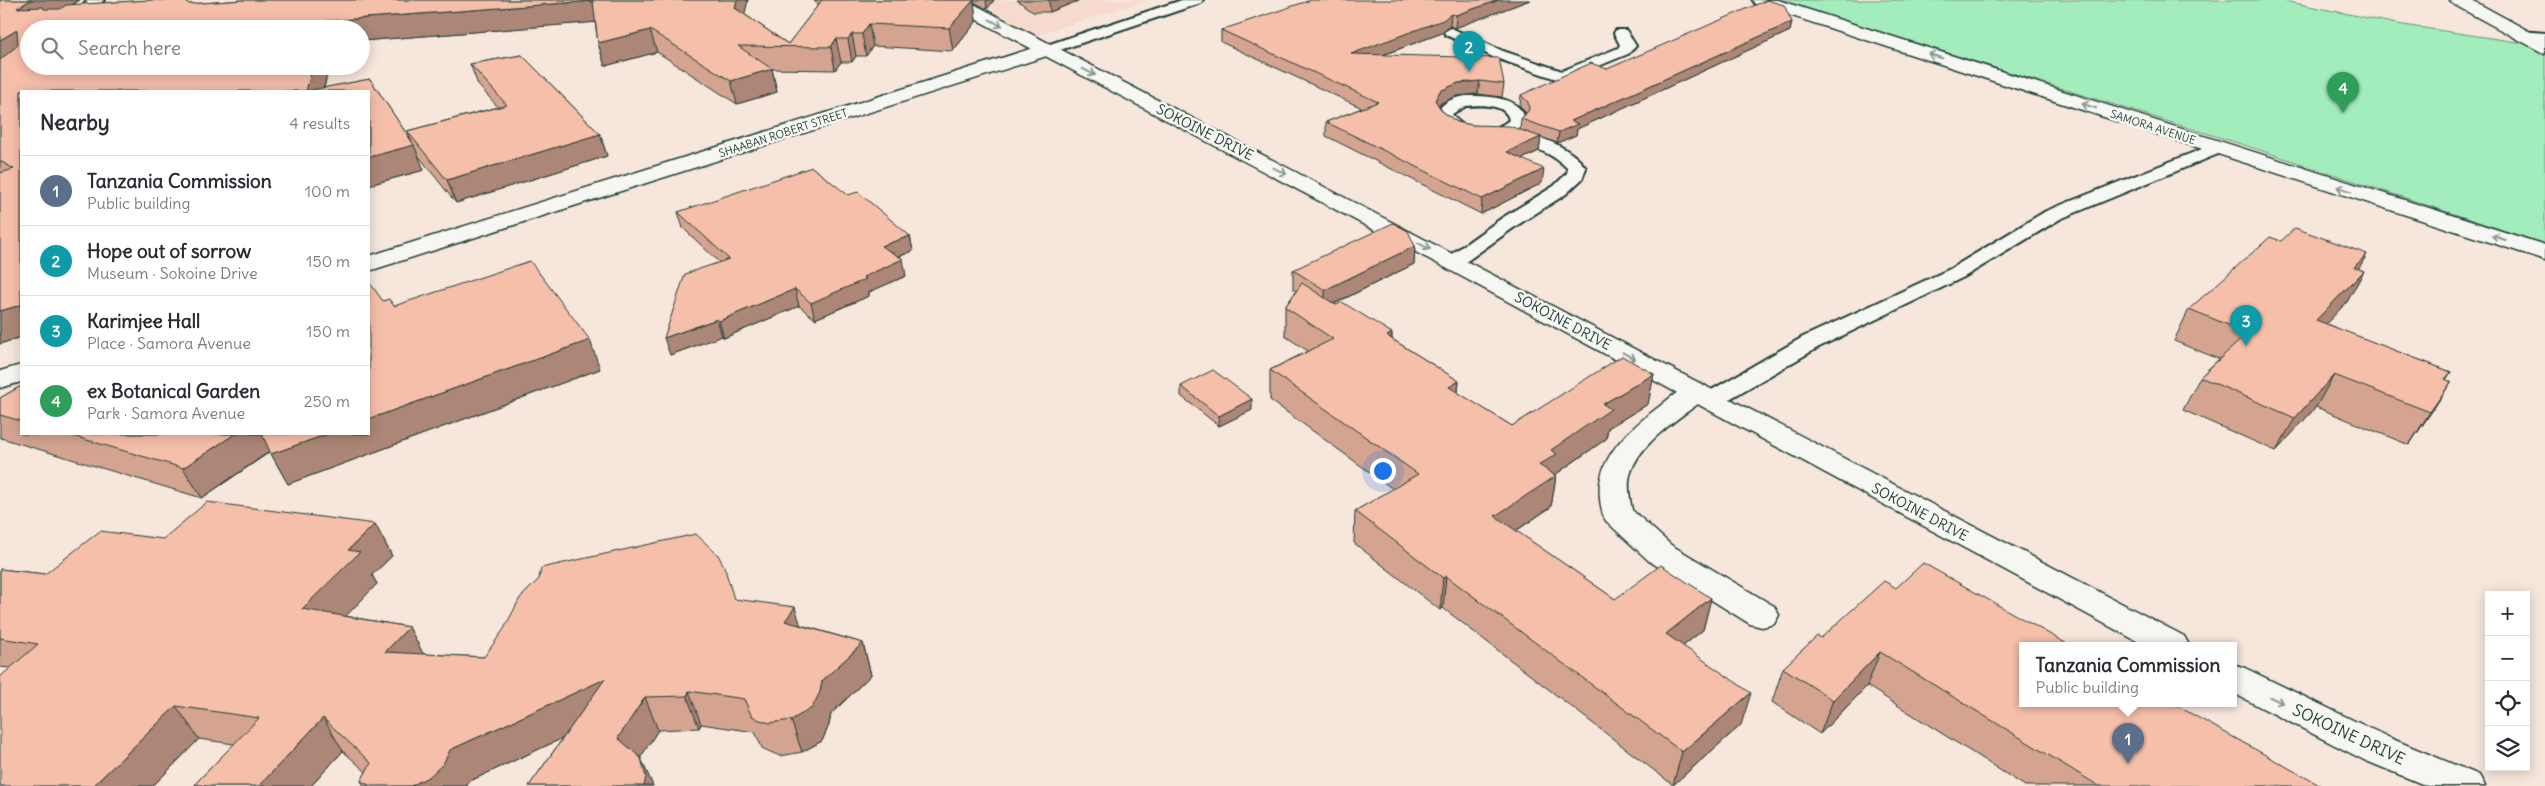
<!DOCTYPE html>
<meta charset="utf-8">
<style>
:root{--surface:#fff;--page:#f7f7f7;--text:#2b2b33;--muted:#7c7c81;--line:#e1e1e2;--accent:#7c3aed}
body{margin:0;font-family:Delius,sans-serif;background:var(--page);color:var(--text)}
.controls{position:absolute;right:15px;bottom:15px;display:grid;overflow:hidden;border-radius:0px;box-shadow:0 2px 12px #0003}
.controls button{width:45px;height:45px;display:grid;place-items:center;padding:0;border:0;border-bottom:1px solid var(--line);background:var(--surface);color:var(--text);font:25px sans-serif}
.you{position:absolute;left:1382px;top:470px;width:18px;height:18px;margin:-12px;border:4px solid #fff;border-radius:50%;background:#1a73e8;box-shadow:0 0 0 8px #1a73e833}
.badge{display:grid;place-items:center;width:32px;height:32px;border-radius:50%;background:var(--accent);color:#fff;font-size:16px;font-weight:700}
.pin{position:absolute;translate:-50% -41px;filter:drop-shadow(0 1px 2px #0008)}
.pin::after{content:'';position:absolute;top:26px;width:18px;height:15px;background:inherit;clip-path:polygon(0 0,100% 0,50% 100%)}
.popup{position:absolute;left:2019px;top:642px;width:218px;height:65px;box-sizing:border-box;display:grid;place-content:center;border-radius:0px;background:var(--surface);filter:drop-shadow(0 1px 4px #0005);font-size:16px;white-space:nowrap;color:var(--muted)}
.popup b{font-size:19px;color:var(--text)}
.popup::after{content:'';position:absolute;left:50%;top:100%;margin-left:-10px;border:10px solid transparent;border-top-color:var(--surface)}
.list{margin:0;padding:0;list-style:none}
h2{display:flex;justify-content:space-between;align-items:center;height:65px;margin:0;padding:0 20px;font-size:21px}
h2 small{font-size:16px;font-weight:400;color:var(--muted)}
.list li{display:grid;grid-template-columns:32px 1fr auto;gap:15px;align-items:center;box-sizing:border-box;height:70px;padding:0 20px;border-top:1px solid var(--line)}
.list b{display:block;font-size:19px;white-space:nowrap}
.list p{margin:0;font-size:16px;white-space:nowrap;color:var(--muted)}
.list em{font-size:16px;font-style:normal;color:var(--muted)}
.icon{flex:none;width:28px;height:28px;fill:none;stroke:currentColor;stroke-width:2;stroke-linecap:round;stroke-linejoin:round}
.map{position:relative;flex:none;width:2545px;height:786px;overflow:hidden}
.search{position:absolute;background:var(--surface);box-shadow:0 2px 12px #0003;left:20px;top:20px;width:350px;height:55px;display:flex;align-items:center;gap:12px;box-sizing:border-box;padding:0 18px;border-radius:28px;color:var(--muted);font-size:19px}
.panel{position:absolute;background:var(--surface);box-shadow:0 2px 12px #0003;left:20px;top:90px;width:350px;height:345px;border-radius:0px}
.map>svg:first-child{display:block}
.built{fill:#f6dacd}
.green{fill:#a3edbc;stroke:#619578}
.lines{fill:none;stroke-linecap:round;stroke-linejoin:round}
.lane-casing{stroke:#1f3d34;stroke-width:4}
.street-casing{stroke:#1f3d34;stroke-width:3}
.secondary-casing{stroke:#1f3d34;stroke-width:3}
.lane{fill:#f6f6f2;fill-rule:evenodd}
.street{fill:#f6f6f2;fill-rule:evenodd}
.secondary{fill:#f6f6f2;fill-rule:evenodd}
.wall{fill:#d4a491;stroke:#1f3d34}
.shaded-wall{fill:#ac8676;stroke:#1f3d34}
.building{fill:#f6bfa9;stroke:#1f3d34}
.oneway{stroke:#8a9a93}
.labels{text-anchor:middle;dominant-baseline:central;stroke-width:5;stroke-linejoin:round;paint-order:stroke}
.far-street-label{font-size:11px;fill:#1f3d34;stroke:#f6f6f2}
.street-label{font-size:14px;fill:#1f3d34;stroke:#f6f6f2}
.near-street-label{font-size:16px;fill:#1f3d34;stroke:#f6f6f2}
</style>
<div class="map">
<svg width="2545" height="786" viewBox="0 0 2545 786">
<rect width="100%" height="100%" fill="#f6e6dc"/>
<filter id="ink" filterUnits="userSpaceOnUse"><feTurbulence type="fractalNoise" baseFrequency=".02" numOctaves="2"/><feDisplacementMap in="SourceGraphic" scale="10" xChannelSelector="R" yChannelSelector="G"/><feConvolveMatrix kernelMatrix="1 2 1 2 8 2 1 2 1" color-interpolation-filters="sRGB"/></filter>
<g filter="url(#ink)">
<!-- built -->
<path class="built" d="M971 0H1148L1036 35Z"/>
<!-- green -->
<path class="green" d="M1776 0H2280L2397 24 2524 43 2545 56V244L2244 145Z"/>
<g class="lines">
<defs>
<path id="lane" d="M88 0H104L72 29H56Z
M1182 0H1203L1201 3 1051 53 1046 55 1038 50 1041 47Z
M1451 28 1503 51 1562 71 1618 48 1620 45 1614 33 1616 30H1626L1636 46 1628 54 1562 81 1493 57 1446 35 1444 32Z
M2521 31 2545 33V41L2516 38 2514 35 2516 32Z
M1469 96C1490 96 1521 97 1526 121L1516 131C1542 137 1570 146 1586 168L1582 179 1566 194 1516 226 1460 266H1446L1443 262 1446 258 1502 218 1554 186 1567 173 1568 169C1550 150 1526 145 1503 137 1499 136 1493 139 1488 139 1466 140 1447 133 1436 114 1441 102 1457 96 1469 96ZM1466 106C1479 105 1506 103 1509 120 1494 134 1464 133 1452 114Z
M2217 143 2223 144 2226 148 2223 152 2060 219 1964 277 1819 347 1719 405 1711 407 1703 405 1700 400 1703 395 1803 337 1950 269 2046 211Z"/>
<path id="street" d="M1046 44 1053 46 1055 50 1053 54 369 271V256Z
M21 365V382L0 388V371Z
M1696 384 1706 386 1710 392 1706 398C1680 418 1639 442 1630 475 1627 486 1630 499 1632 510L1671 545 1774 606 1779 615 1774 624 1762 627 1750 624 1649 561 1606 521C1602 514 1601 508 1600 499 1595 457 1630 429 1660 406 1671 397 1682 387 1696 384Z"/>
<path id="secondary" d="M944 0H966L2184 636 2189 645H2144L1444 267 947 4Z
M1752 0H1778L2545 245V260L1755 4Z
M2450 0H2472L2545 40V54L2453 4Z
M2233 664 2245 668 2390 738 2479 775 2485 786H2427L2364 760 2233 693Z"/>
</defs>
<!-- lane casing -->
<use href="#lane" class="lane-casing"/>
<!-- street casing -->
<use href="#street" class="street-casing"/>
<!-- secondary casing -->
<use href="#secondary" class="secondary-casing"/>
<!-- lane -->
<use href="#lane" class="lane"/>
<!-- street -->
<use href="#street" class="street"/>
<!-- secondary -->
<use href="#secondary" class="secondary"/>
</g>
<!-- wall -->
<path class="wall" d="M0 0H80L72 5 151 0H184L189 4 243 0H748L744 14 788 44 819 4 813 0H994L987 9 974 2 976 22 953 51 873 46 866 56H856L852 62H841L835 70 772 69 777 92 737 104 657 52 605 66 598 43 595 22 361 41V29H29V66H329L324 88 370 79 412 142 407 131 498 107 478 85 470 64 522 55 600 134 607 156 456 203 417 154 424 170 369 185V91H21V337L0 344Z
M1017 0H1080L1050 12H1033Z
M1530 0 1455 28 1450 26 1442 33 1383 55 1504 84 1502 97 1478 94 1457 96 1439 105 1442 111 1457 122 1472 125 1520 130 1521 119 1526 113 1520 106 1521 95 1607 69 1792 22 1790 31 1577 129 1576 135 1557 143 1541 137 1539 151 1522 159 1542 183 1481 214 1326 136V122L1362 108 1221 42V30Z
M848 195 910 236 913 251 898 257 906 276 869 292V296L815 319 799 306 724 338 722 336 670 355 719 262 683 228 678 212Z
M1415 246 1414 264 1334 304 1392 333V339L1459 381 1458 393 1512 426 1654 374 1648 404 1608 428 1606 439 1555 475 1556 476 1551 507 1516 531 1615 599 1711 598 1703 630 1683 646 1741 725 1673 785 1443 608 1440 610 1354 543 1355 511 1393 489 1270 400V370L1308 351 1285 336V307L1296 291 1293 289V270Z
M2367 254 2358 269 2364 271 2347 302 2325 324 2451 372 2446 380 2451 382 2430 414 2409 445 2316 407 2276 451 2183 410 2200 377 2219 359 2174 341 2189 309Z
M383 301 394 306 600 369 288 484 270 452 202 498 1 438 0 437V398L21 386V434H369Z
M1181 386 1252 410 1219 426 1181 396Z
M375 524 392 556 372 575 377 584 345 616 409 627 423 654 484 657 735 599 801 625 863 643 871 675 831 714 829 725 822 741 802 752 780 756 768 751 762 748 755 732 701 724 699 728 658 730 640 758 653 786H529L563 738 468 782 467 786H364L361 781 366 772 343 751 311 786H196L195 784 234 744 199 739 153 786H0L10 668 0 667V569L45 574 163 539Z
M1896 588 2321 786H2025L1867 686 1820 734 1772 702 1783 668 1821 638Z"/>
<!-- shaded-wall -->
<path class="shaded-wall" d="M31 0H80L30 29 17 8Z
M737 0H748L741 30 735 8Z
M974 0 976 22 953 51 949 28Z
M986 0H994L987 9Z
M1049 0H1080L1050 12Z
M1499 0H1530L1455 28 1456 15Z
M593 1 599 22 361 41V29H324L326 21Z
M1451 14 1450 26 1442 33 1350 67 1351 54Z
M1792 22 1790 31 1577 129 1576 135 1557 143 1559 132 1571 121Z
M869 24 873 46 866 56 862 34Z
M17 30 29 50 0 70V40Z
M650 30 657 52 605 66 598 43Z
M852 34 856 56 852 62 848 39Z
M836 39 841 62 835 70 831 47Z
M313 66H329L323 91H306Z
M772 69 777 92 737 104 731 81Z
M1480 81 1478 94 1457 96 1439 104 1434 113 1435 100 1440 91 1458 83Z
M600 134 607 156 456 203 447 180Z
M1541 137 1539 151 1506 166 1507 152Z
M414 145 424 170 369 185V157Z
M1544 169 1542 183 1481 214 1482 199Z
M910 236 913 251 884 262 881 246Z
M1415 246 1414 264 1325 308V290Z
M2367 254 2350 284 2354 267Z
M903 259 906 276 869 292V296L815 319 811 303 863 277Z
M2364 271 2347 302 2299 352 2316 320Z
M795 289 799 306 724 338 719 321Z
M21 305V337L0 344V311Z
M717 319 722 336 670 355 664 338Z
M1392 333 1390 363 1387 336Z
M590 340 600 369 288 484 271 454 328 434H369V419Z
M1654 374 1648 404 1608 428 1606 439 1553 476H1556L1551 507 1490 548 1495 516 1539 465 1551 450 1603 404Z
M2334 375 2316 407 2276 451 2295 418Z
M1459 381 1456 411 1449 387Z
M2451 382 2430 414 2409 445 2430 412Z
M1252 399V410L1219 426V416Z
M235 434H265L273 449 202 498 183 468Z
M375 524 392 556 372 575 377 584 321 642 302 609 348 550Z
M1446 576 1443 608 1440 610 1443 578Z
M1711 598 1703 630 1658 666 1666 634Z
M795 607 805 639 785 621Z
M409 627 426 659 385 652Z
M863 643 871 675 831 714 829 725 822 741 802 752 791 720 822 681Z
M1880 652 1867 686 1820 734 1833 700Z
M605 679 619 712 468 782 467 786H411L450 750Z
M689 691 701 724 699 728 687 696Z
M1751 693 1741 725 1673 785 1682 752Z
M645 697 658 730 632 771 618 738Z
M176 706 199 739 153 786H93Z
M323 718 343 751 311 786H259Z
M641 758 653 786H644Z"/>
<!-- building -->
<path class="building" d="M0 0H31L17 8 43 7 44 9H60L66 5 151 0H184L189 4 243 0H737L735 8 788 44 822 0H974L949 28 869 24 862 34H852L848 39H836L831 47 738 46 772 69 731 81 650 30 598 43 593 1 326 21 324 29H29V66H313L306 91 370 79 414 145 369 157V91H21V305L0 311V173L14 169 0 161V60L18 45 17 30 0 40Z
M1311 0H1499L1456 15 1451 14 1443 20 1351 54 1499 58 1504 84 1480 81 1458 83 1440 91 1435 100 1442 111 1457 122 1472 125 1509 126 1541 137 1507 152 1544 169 1482 199 1326 122 1378 102 1221 30Z
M1767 0 1784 5 1792 22 1571 121 1578 124 1559 132 1521 119 1529 110 1528 102 1521 95 1591 63 1607 69Z
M522 55 600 134 447 180 407 131 507 105 470 64Z
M812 167 848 195 858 192 910 236 881 246 903 259 863 277 866 279 811 303 795 289 719 321 717 319 664 338 685 274 729 259 678 212Z
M1393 223 1408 231 1415 246 1325 290 1293 270Z
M2295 228 2367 254 2354 267 2364 271 2316 320 2451 372 2445 379 2451 382 2430 412 2334 375 2295 418 2200 377 2248 333 2189 309 2270 237 2281 241Z
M530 261 590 340 369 419V282L383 301 389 299 394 306Z
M1302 283 1336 305 1342 302 1392 333 1387 336 1459 381 1449 387 1512 426 1622 356 1654 374 1603 404 1611 409 1551 450 1557 454 1539 465 1556 476 1495 516 1615 599 1661 565 1711 598 1666 634 1751 693 1682 752 1446 576 1443 578 1355 511 1418 474 1270 370 1333 339 1285 307Z
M1213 370 1252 399 1219 416 1181 386Z
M21 386V421L0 415V398Z
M66 434H235L183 468Z
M262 434H328L271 454Z
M207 502 375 524 348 550 360 552 302 609 409 627 385 652 484 657 504 629 520 598 539 579 541 568 696 534 718 555 724 566 734 599 795 607 785 621 863 643 822 681 820 692 812 708 791 720 770 723 757 719 751 715 744 699 689 691 687 696 645 697 618 738 641 758 646 777 644 786H529L605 679 450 750 443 764 430 776 411 786H371L361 781 371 763 323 718 259 786H206L195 784 259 718 176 706 93 786H0V677L38 644 0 638V569L45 574 100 531 163 539Z
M1923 563 2069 645H2023V703H2172L2321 786H2099L1880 652 1833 700 1783 668 1817 636 1821 638 1884 581 1896 588Z"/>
<!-- one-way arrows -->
<defs><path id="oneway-shaft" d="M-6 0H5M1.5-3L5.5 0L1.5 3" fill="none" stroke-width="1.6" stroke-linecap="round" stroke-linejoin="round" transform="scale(1.25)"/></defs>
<g class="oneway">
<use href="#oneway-shaft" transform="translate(996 23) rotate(28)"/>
<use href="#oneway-shaft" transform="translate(1935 56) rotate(-162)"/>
<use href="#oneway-shaft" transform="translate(1089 72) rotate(27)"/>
<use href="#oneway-shaft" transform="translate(2089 106) rotate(-162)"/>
<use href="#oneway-shaft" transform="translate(1280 171) rotate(27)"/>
<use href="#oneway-shaft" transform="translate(2344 189) rotate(-162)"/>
<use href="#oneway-shaft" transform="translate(2499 238) rotate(-162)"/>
<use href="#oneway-shaft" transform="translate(1424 246) rotate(27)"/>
<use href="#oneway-shaft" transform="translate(1629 356) rotate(28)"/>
<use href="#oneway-shaft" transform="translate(2276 700) rotate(26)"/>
</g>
</g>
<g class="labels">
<!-- far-street labels -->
<g class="far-street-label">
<text transform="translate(2153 127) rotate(18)">SAMORA AVENUE</text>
<text transform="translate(783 133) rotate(-18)">SHAABAN ROBERT STREET</text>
</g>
<!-- street labels -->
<g class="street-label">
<text transform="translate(1205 132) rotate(27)">SOKOINE DRIVE</text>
<text transform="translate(1563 321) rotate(28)">SOKOINE DRIVE</text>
<text transform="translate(1920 512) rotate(28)">SOKOINE DRIVE</text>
</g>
<!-- near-street labels -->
<g class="near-street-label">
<text transform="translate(2349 734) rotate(25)">SOKOINE DRIVE</text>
</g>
</g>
</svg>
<div class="controls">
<button>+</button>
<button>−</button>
<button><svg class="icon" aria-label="locate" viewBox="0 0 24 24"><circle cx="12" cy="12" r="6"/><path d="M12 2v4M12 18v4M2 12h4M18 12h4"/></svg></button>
<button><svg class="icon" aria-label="layers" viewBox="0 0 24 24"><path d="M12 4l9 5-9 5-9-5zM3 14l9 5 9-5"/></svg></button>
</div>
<div class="you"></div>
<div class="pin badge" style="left:2128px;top:764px;background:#5c6f8a">1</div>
<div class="popup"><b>Tanzania Commission</b>Public building</div>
<div class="pin badge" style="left:1469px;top:72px;background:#0f9aa8">2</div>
<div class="pin badge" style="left:2246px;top:346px;background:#0f9aa8">3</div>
<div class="pin badge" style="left:2343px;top:113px;background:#2e9e5b">4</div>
<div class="search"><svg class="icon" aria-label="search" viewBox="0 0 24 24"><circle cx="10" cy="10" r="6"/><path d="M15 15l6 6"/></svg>Search here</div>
<section class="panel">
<h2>Nearby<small>4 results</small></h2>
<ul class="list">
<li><span class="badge" style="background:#5c6f8a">1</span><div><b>Tanzania Commission</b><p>Public building</p></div><em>100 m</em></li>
<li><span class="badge" style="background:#0f9aa8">2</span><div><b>Hope out of sorrow</b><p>Museum · Sokoine Drive</p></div><em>150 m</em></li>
<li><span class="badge" style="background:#0f9aa8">3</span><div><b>Karimjee Hall</b><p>Place · Samora Avenue</p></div><em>150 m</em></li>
<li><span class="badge" style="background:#2e9e5b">4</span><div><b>ex Botanical Garden</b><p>Park · Samora Avenue</p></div><em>250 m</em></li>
</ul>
</section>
</div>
